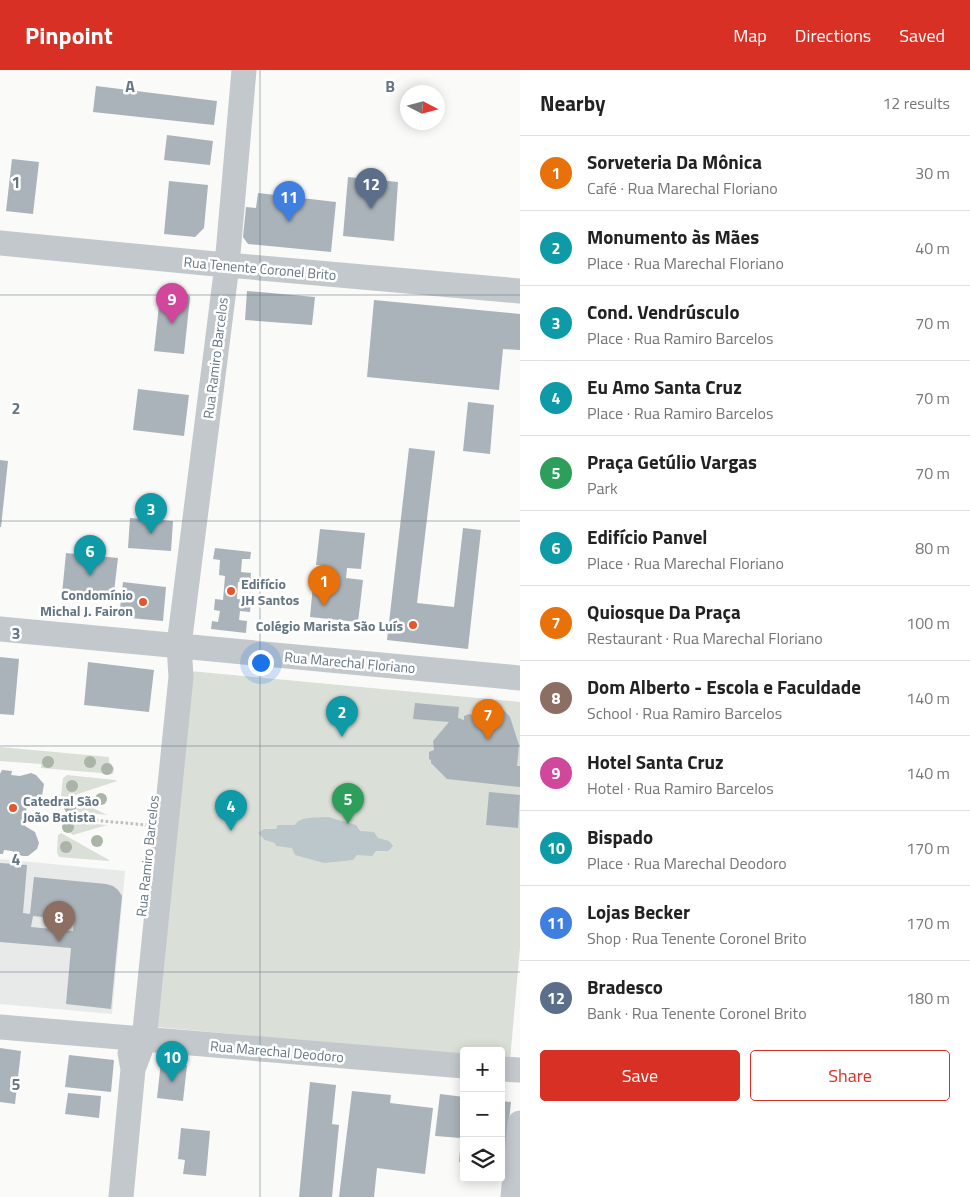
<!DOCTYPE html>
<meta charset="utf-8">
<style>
:root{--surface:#fff;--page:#f2f2f2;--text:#222;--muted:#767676;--line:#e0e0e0;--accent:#d93025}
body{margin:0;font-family:"Titillium Web",sans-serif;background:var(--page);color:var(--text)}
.controls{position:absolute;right:15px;bottom:15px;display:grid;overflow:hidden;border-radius:5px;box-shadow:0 2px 12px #0003}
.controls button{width:45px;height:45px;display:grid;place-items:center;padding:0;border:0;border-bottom:1px solid var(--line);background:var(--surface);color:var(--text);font:25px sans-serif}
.compass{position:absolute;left:400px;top:15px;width:45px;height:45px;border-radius:50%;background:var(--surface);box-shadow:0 2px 12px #0003;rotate:96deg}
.you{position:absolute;left:260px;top:592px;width:18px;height:18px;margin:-12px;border:4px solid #fff;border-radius:50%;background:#1a73e8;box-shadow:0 0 0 8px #1a73e833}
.badge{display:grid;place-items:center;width:32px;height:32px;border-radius:50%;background:var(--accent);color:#fff;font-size:16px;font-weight:700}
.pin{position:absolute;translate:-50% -41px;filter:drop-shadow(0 1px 2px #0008)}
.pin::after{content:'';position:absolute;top:26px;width:18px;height:15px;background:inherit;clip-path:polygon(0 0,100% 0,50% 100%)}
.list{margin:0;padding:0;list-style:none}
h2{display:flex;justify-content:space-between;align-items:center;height:65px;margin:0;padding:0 20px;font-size:21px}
h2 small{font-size:16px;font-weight:400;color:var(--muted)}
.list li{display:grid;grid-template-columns:32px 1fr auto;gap:15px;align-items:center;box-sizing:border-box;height:75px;padding:0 20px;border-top:1px solid var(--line)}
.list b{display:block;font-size:19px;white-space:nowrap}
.list p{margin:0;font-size:16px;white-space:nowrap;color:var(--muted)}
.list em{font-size:16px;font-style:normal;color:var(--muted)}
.actions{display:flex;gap:10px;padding:15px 20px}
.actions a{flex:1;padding:11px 0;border:1px solid var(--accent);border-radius:5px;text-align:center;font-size:18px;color:var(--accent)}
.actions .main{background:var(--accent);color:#fff}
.icon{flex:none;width:28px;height:28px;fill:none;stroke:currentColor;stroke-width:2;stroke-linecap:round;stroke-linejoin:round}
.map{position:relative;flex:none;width:520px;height:1127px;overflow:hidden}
header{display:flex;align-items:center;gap:30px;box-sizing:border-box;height:70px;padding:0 25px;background:var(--accent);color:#fff}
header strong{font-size:24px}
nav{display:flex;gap:28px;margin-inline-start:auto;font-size:18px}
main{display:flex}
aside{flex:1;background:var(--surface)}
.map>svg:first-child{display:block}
.built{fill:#e8e9e9}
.green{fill:#dadfd7}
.water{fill:#bbc7cb}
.building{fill:#aab3b9;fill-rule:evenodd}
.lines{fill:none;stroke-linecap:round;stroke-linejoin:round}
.path{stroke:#bbbfc2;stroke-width:3;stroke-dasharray:2.5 2.5;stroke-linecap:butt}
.minor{stroke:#c3c8cc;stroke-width:25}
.tree{fill:#aab4a7}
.grid{fill:none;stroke:#657683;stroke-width:1;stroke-opacity:0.55}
.poi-dot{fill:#e4572e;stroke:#fff;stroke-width:2}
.labels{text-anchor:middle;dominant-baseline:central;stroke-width:5;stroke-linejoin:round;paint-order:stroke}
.street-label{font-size:14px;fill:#657683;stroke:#fff}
.poi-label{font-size:14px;font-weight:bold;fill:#657683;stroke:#fff;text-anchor:start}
.grid-label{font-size:16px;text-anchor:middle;font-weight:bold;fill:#657683;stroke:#fff;stroke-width:5;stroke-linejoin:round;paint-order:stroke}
</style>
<header>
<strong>Pinpoint</strong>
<nav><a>Map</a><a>Directions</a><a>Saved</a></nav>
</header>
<main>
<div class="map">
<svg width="520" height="1127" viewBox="0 0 520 1127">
<rect width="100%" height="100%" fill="#fafaf8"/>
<!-- built -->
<path class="built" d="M0 789 125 801 112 944 0 934Z"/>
<!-- green -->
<path class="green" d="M190 601 520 632V877L510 990 501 989V981H464V986L157 957Z
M0 677 109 687V692L114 698 113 704 41 698V694L0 691Z
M67 705 115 710 117 711 63 729 61 726 63 708Z
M76 730H77L107 745 68 741 64 739 65 734Z
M67 752 107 755 73 765 63 758V754Z
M61 763 109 790V791L59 787 57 782 58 765Z"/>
<!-- water -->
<path class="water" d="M328 747 356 755 360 761 374 762 378 768 389 771 393 776 388 781H376L372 786 357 785 353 790 324 793 295 785 292 778 276 776 275 773 265 770 258 763 264 759H276L278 755H295C300 746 317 748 328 747Z"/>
<!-- building -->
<path class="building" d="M96 16 217 31 214 55 93 42Z
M167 65 213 71 210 95 164 90Z
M12 89 39 92 33 144 6 141Z
M348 107 398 112 394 171 343 166Z
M169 111 208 115 204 158 195 167 164 164Z
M258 123 336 132 331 182 248 174 243 167 246 137 256 138Z
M161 217 183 219 190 227 184 284 154 281Z
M247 221 315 227 312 255 245 250Z
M374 230 520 244V280L503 279 499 320 367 307Z
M138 319 189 325 184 366 133 360Z
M468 332 494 335 490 384 463 381Z
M409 378 435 381 417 533 454 537 463 458 481 460 468 579 387 570Z
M0 390 8 391 1 457H0Z
M130 448 173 451 171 481 128 478Z
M320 459 365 463 361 499 347 498 346 508 363 510 358 552 310 547 314 505 329 506 330 496 316 495Z
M215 478 251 482 250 489H242L241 502 251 503 250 513 238 512 237 529 251 530 250 542 240 541 239 550 247 551 246 563 211 559 212 551 218 552 220 541 214 540 215 529 223 530 225 506 219 505 220 490 213 489Z
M66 483 118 488 113 530 62 524Z
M123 512 166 517 163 551 119 547Z
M0 587 19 589 14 645 0 644Z
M88 592 154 600 149 642 84 635Z
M415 633 459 637 458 648 464 650V646L469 644 473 645V647L484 648 500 636 510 647 519 675 517 696H520V717L447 709 431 693V690L429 689V682L434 680 433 671 449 652 413 649Z
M2 700 12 701 11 705 20 706 31 703 36 705 44 714 42 726 39 730 27 733 25 756 35 762 39 773 37 779 28 786H22L12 781 4 780 3 784H0V704Z
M489 722 520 725 518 758 486 755Z
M0 793 27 795 23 843 30 844 34 807 106 814 113 816 118 820 122 826 111 939 66 934 71 878 0 872ZM33 846 74 850 73 861 31 857Z
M0 978 21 981 15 1034 0 1032Z
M69 985 114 990 111 1022 65 1017Z
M161 992 187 995 183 1031 157 1028Z
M310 1012 336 1015 332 1054 339 1055 332 1127H299Z
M352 1021 391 1025 390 1033 433 1038 425 1104 377 1098 374 1127H339Z
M68 1023 101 1026 99 1048 65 1044Z
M440 1024 464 1027V1092H459L461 1068 435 1066Z
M501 1031 511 1032 504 1097 501 1096Z
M181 1058 210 1061 206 1106 183 1104 185 1090 178 1089Z"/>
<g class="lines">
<!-- path -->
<path class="path" d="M26 744 147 755"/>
<!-- minor -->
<path class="minor" d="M0 173 205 193 520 221
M0 559 520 608
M0 957 464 996
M133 999 144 970 181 607 179 575 227 195 244 0
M501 999 520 1000
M121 1127 133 999 130 983
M513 1127 520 1053"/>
</g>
<!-- trees -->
<g class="tree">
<circle cx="48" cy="692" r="6"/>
<circle cx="90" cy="692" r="6"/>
<circle cx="107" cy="699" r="6"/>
<circle cx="72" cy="716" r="6"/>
<circle cx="101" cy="729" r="6"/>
<circle cx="70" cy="737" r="6"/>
<circle cx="68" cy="757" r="6"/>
<circle cx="97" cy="771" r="6"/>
<circle cx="66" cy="777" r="6"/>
</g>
<!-- grid -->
<path class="grid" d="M260 0V1127M0 225H520M0 451H520M0 676H520M0 902H520"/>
<!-- markers -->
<g class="poi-dot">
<circle cx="231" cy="521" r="5"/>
<circle cx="143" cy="532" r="5"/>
<circle cx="413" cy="555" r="5"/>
<circle cx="13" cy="738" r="5"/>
</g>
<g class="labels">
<!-- street labels -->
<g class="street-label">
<text transform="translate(260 198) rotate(5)">Rua Tenente Coronel Brito</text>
<text transform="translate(215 288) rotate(-83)">Rua Ramiro Barcelos</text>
<text transform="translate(350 592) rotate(5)">Rua Marechal Floriano</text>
<text transform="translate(147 786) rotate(-84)">Rua Ramiro Barcelos</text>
<text transform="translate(277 981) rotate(5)">Rua Marechal Deodoro</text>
</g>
<!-- poi labels -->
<g class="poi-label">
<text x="241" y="513">Edifício<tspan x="241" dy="16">JH Santos</tspan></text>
<text x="133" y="524" text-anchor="end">Condomínio<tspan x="133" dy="16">Michal J. Fairon</tspan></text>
<text x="403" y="555" text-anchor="end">Colégio Marista São Luís</text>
<text x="23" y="730">Catedral São<tspan x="23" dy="16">João Batista</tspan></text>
</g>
</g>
<g class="grid-label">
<text x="130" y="22">A</text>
<text x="390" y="22">B</text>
<text x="16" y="118">1</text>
<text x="16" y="344">2</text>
<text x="16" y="569">3</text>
<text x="16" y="795">4</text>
<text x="16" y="1020">5</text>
</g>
</svg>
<div class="controls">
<button>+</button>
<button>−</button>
<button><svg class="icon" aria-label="layers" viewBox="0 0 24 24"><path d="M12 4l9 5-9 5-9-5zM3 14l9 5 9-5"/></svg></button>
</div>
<svg class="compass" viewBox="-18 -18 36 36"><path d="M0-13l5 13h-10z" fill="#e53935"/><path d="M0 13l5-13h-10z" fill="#767676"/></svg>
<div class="you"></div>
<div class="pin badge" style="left:324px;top:536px;background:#e8710a">1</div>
<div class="pin badge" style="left:342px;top:667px;background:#0f9aa8">2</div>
<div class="pin badge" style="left:151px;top:464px;background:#0f9aa8">3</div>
<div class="pin badge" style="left:231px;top:761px;background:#0f9aa8">4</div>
<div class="pin badge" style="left:348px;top:754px;background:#2e9e5b">5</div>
<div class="pin badge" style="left:90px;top:506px;background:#0f9aa8">6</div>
<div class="pin badge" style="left:488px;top:670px;background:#e8710a">7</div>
<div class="pin badge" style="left:59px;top:872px;background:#8d6e63">8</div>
<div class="pin badge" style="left:172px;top:254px;background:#d1479c">9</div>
<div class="pin badge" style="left:172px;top:1012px;background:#0f9aa8">10</div>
<div class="pin badge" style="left:289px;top:152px;background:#3f7fe0">11</div>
<div class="pin badge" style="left:371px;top:139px;background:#5c6f8a">12</div>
</div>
<aside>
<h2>Nearby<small>12 results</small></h2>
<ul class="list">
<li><span class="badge" style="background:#e8710a">1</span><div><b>Sorveteria Da Mônica</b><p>Café · Rua Marechal Floriano</p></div><em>30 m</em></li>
<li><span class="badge" style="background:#0f9aa8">2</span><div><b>Monumento às Mães</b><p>Place · Rua Marechal Floriano</p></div><em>40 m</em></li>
<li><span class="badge" style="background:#0f9aa8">3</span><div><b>Cond. Vendrúsculo</b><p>Place · Rua Ramiro Barcelos</p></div><em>70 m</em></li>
<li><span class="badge" style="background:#0f9aa8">4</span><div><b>Eu Amo Santa Cruz</b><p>Place · Rua Ramiro Barcelos</p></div><em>70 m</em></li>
<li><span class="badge" style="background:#2e9e5b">5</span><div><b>Praça Getúlio Vargas</b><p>Park</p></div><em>70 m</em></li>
<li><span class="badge" style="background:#0f9aa8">6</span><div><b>Edifício Panvel</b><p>Place · Rua Marechal Floriano</p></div><em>80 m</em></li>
<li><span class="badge" style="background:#e8710a">7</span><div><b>Quiosque Da Praça</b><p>Restaurant · Rua Marechal Floriano</p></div><em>100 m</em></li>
<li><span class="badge" style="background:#8d6e63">8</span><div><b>Dom Alberto - Escola e Faculdade</b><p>School · Rua Ramiro Barcelos</p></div><em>140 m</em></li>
<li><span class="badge" style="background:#d1479c">9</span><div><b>Hotel Santa Cruz</b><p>Hotel · Rua Ramiro Barcelos</p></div><em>140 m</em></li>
<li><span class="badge" style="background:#0f9aa8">10</span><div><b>Bispado</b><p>Place · Rua Marechal Deodoro</p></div><em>170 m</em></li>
<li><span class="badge" style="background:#3f7fe0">11</span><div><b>Lojas Becker</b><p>Shop · Rua Tenente Coronel Brito</p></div><em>170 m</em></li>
<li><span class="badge" style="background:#5c6f8a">12</span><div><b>Bradesco</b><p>Bank · Rua Tenente Coronel Brito</p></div><em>180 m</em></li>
</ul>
<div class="actions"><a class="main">Save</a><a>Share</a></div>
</aside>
</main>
